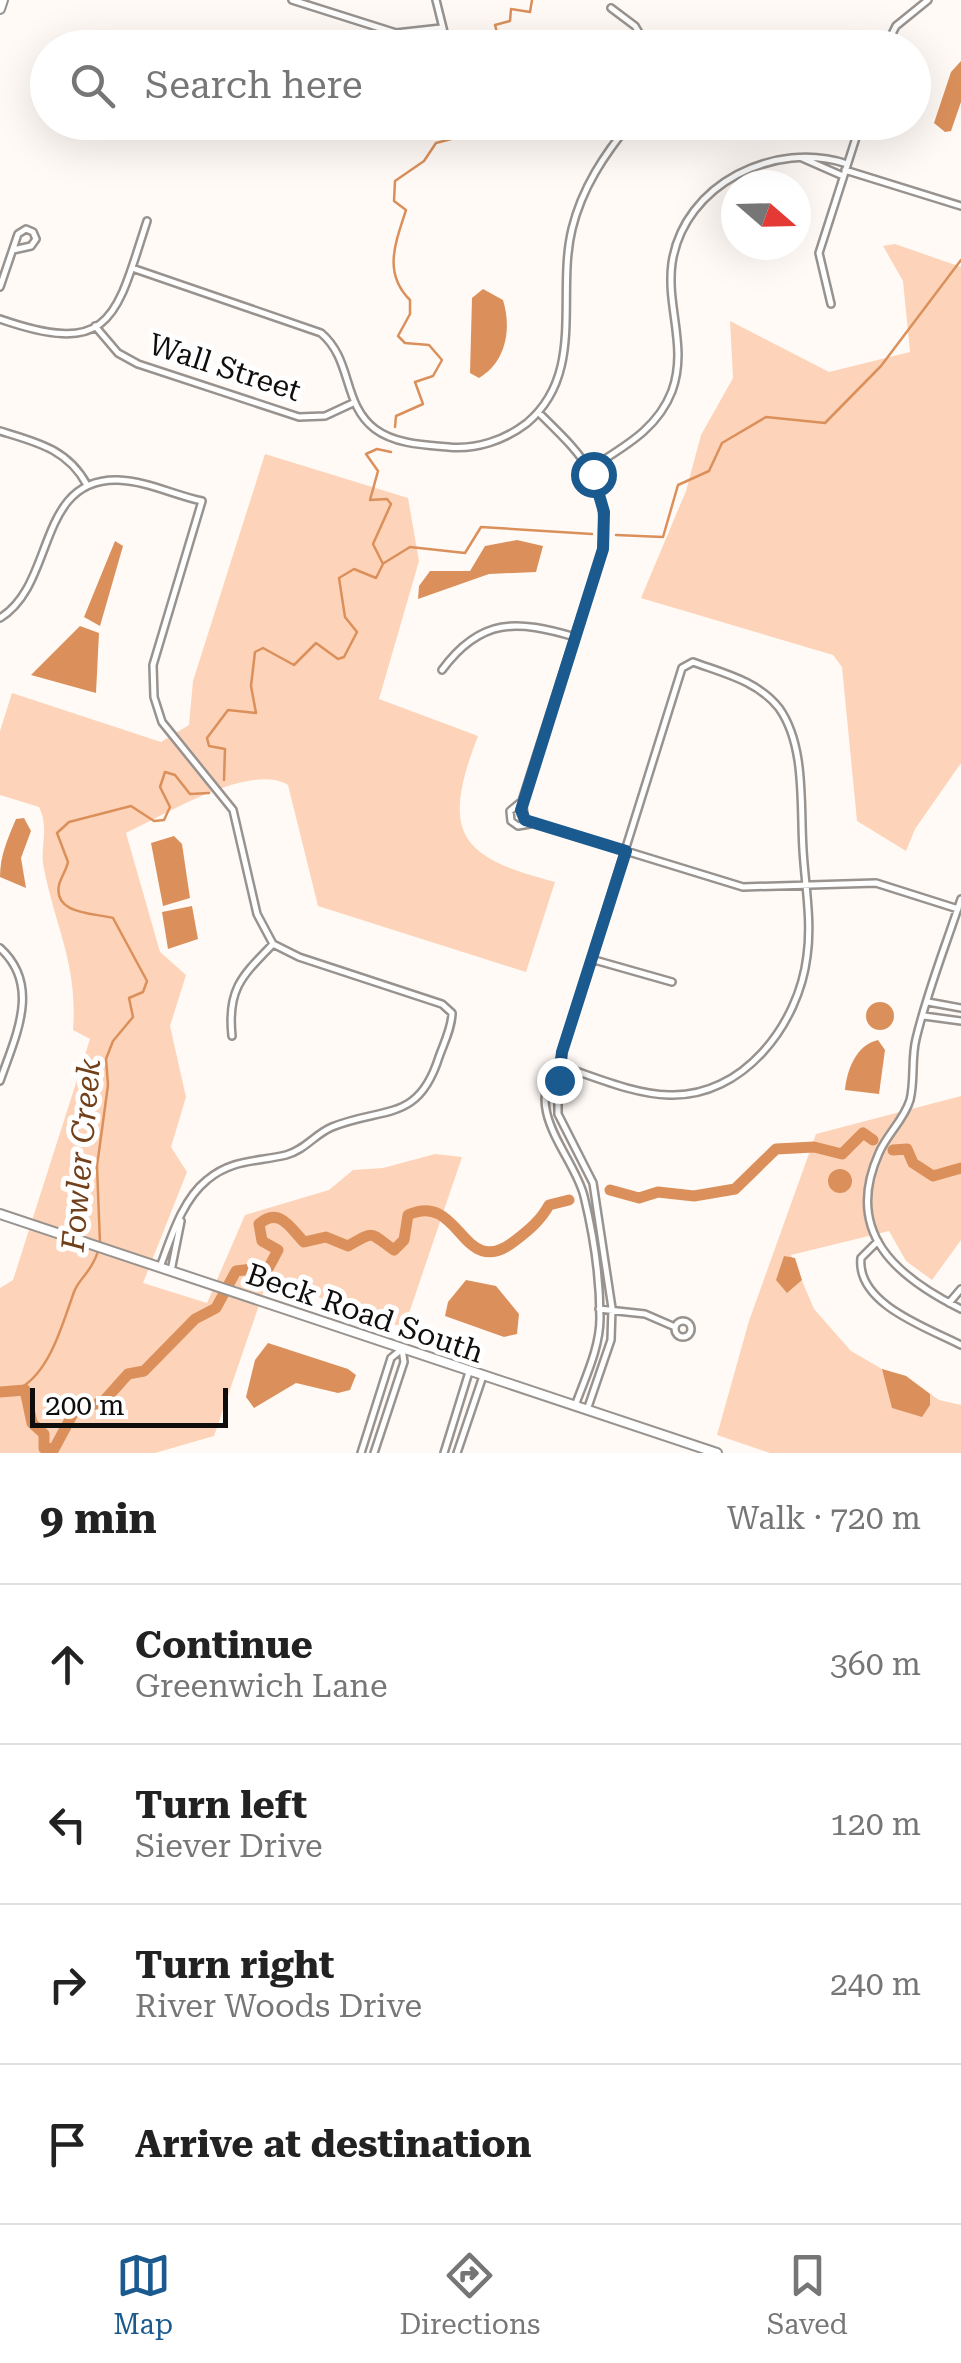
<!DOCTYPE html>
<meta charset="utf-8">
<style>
:root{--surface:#fff;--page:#f2f2f2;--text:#222;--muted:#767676;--line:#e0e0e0;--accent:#1a5a8f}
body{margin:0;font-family:"Roboto Serif",serif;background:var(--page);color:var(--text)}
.compass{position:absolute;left:721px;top:170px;width:90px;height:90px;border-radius:50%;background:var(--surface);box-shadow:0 10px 40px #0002;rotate:110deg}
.scale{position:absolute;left:30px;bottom:25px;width:198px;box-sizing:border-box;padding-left:10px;border:5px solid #100e0c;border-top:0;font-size:28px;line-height:35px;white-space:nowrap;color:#100e0c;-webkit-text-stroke:8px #fff;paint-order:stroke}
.stop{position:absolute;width:30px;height:30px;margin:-22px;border:8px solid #1a5a8f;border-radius:50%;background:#fff}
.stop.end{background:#1a5a8f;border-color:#fff;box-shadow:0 2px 10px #0008}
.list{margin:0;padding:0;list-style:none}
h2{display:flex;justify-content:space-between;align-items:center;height:130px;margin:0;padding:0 40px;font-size:42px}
h2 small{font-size:32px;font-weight:400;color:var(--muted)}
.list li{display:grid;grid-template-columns:65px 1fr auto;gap:30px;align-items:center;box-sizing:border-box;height:160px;padding:0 40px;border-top:2px solid var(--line)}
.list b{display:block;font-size:38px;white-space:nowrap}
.list p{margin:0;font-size:32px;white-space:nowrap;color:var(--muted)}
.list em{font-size:32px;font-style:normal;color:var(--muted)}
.icon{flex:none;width:55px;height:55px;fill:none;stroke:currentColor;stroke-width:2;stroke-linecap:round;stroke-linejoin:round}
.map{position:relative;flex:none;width:961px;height:1453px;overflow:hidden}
.search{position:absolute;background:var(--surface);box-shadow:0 10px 40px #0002;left:30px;right:30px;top:30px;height:110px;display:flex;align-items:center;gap:25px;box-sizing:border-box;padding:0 35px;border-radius:55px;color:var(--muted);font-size:38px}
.sheet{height:770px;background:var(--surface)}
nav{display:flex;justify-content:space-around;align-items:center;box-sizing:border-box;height:140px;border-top:2px solid var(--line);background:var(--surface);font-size:28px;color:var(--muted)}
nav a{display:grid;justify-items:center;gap:5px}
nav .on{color:var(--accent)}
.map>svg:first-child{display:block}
.green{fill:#fdd4b9}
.water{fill:#db905b}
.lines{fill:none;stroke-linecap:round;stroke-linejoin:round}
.stream{stroke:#db905b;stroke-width:2.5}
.river{stroke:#db905b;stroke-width:11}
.minor-casing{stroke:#99938f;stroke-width:10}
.secondary-casing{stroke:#99938f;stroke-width:12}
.minor{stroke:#fff;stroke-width:5}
.secondary{stroke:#fff;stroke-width:8}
.route{stroke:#1a5a8f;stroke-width:12}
.labels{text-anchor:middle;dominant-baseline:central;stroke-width:10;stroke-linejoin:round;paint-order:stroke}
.street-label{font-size:30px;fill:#100e0c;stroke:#fff}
.water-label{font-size:32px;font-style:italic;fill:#72401a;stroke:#fff}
</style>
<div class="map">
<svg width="961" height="1453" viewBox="0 0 961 1453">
<rect width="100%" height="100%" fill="#fffaf6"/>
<!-- green -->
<path class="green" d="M895 244 961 267V763L915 829 906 851 857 821 842 667 833 655 641 598 686 491 701 435 733 378 730 321 829 372 910 352 903 281 883 246Z
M265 454 408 498 419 561 379 699 478 736C441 832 457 857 555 882L526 972 318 906 288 785C250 762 165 815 126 833L160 952 186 975 170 1026 186 1097 171 1147 187 1172 143 1283 207 1303 245 1215 329 1190 353 1170 383 1168 435 1154 462 1157 404 1328 268 1279 214 1436 155 1453H0V1288L13 1280 90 1039 73 1030C78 965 56 929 44 869 39 847 50 829 39 807L0 795V731L12 693 161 742 189 725 193 681Z
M961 1096V1240L932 1280 906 1261 889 1231 791 1255 814 1309 851 1351 882 1369 906 1376 939 1400 961 1405V1453H770L717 1435 749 1321 816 1134Z"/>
<!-- water -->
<path class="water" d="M961 61V102L951 131 945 132 934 123 951 72Z
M483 289 503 300C512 329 506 362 479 378L470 373 472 298Z
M517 540 543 546 536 572 489 574 418 599 419 586 430 571H470L485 546Z
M115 541 123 546 100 626 84 617Z
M80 626 99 633 96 693 31 675Z
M24 818 31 831 21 858 26 888 0 877C0 855 8 838 16 819Z
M174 836 182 844 190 898 163 906 151 843Z
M192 906 198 939 168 949 162 912Z
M866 1016a14 14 0 1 1 28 0a14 14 0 1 1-28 0Z
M878 1040 885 1050 879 1094 845 1090C847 1070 856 1045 878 1040Z
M828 1181a12 12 0 1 1 24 0a12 12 0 1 1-24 0Z
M784 1256 795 1258 802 1280 787 1293 776 1280Z
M466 1280 496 1286 519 1314 517 1334 504 1337 445 1316 448 1302Z
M268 1343 348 1369 356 1375 350 1390 338 1393 296 1383 254 1408 246 1397 255 1360Z
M882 1369 906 1376 930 1394V1405L922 1417 892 1408Z"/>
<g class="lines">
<!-- stream -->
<path class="stream" d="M485 48 498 36 495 25 510 21 511 9 530 12 532 0
M395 427 396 416 423 404 415 382 433 376 442 360 429 345 405 343 398 336 410 314V300C383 273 395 244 406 210L394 201 395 181 424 161 436 143 455 138 467 122
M616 535 663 537 678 485 709 471 722 443 766 417 825 423 881 366 961 260
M384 563 410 547 465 553 481 527 592 534
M383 564 373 544 391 504 387 499 370 500 378 471 366 454 377 449 391 452
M224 780 225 749 209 746 207 738 228 710 256 713 251 686 255 652 263 648 294 665 316 643 338 659 344 657 357 632 345 617 339 578 354 569 376 578 383 564
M100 1243 97 1166 108 1085 106 1059 113 1041 133 1017 129 998 143 992 147 981 113 918C95 913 53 915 59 885 61 877 66 871 68 862L57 833 69 822 131 806 154 821 164 820 170 807 160 787 165 772 175 775 190 794 209 793
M22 1387C51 1369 63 1322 74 1292 79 1278 92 1272 98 1251"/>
<!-- river -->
<path class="river" d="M893 1150 907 1149 913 1163 933 1176 961 1168
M610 1190 639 1198 658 1192 694 1196 735 1189 776 1149 814 1147 842 1154 863 1133 873 1140
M0 1392 25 1390 32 1423 44 1434V1448L54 1449 75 1410 103 1402 128 1374 144 1371 195 1319 216 1308 236 1271 269 1267 278 1250 262 1241 259 1224C280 1206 291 1229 304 1242L326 1237 348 1246C376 1230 368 1232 394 1250L404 1240 408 1215C462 1190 461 1284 516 1240 529 1230 541 1220 549 1205L569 1200"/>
<defs>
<path id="minor" d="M292 0 396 33 441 28
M436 0 448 48
M611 8 635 26 648 48
M885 48 896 26 928 0
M599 122 619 137
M802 158 843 176
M845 170 961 206
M132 268 321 333C353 360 342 404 375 429 395 444 424 445 448 447 476 450 505 440 527 423 586 373 556 295 572 229 582 188 604 155 631 122
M0 287 18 234 26 229 33 232 36 239 31 246 13 250
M831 304 819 253 861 122
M0 319C112 358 116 317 147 221
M95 326 118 353 138 364 299 417 325 416 353 403
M538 412C585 458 608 479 603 549L522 801 525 820 743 887 876 883 958 909
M0 431C36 442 68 449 87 485
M591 468C623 447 657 430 672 391 688 347 666 307 672 263 684 183 776 140 847 164
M0 618C56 584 36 478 118 480 147 481 174 495 202 501L153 665 154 697 162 722 233 810 257 914 273 944 299 957 442 1004 452 1013C452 1027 444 1043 439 1057 418 1123 384 1106 332 1127 315 1134 305 1150 286 1155 257 1162 232 1159 207 1180 182 1200 171 1238 160 1267
M442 670C481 617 517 620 575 637
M522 801 510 811 511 821 518 826 530 824
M961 899C946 945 927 992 916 1039 911 1059 915 1080 910 1100 904 1120 887 1134 879 1153 843 1233 897 1277 961 1309
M0 948C42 986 15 1037 0 1081
M591 959 672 982
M928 1002 961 1008
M924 1016 961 1021
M232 1036C227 989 242 976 273 944
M558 1065C593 1076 632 1094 669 1095 743 1098 799 1024 807 956 812 921 805 885 803 850 800 805 806 746 779 708 758 681 723 673 693 662L682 668 558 1065V1114L593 1183 612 1308 611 1340 587 1410
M556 1068C523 1111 574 1156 584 1196 593 1233 600 1279 600 1318 600 1348 585 1378 575 1406
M878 1241 861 1258C856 1304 928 1328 961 1345
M171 1271 181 1221
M949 1303 961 1289
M599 1309 645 1314 675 1327
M675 1329a8 8 0 1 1 16 0a8 8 0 1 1-16 0Z
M361 1453 391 1358 402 1349
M374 1453 404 1362 402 1349
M444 1453 469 1372
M457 1453 483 1376"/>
<path id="secondary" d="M0 9 3 0
M0 1214 717 1453"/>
</defs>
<!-- minor casing -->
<use href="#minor" class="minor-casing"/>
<!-- secondary casing -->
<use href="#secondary" class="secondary-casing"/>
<!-- minor -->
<use href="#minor" class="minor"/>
<!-- secondary -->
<use href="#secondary" class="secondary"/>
</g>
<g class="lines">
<!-- route -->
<path class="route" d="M559 1080 562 1052 626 851 525 820 521 810 603 549 604 512 593 474"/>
</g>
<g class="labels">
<!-- street labels -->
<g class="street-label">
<text transform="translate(225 367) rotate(18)">Wall Street</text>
<text transform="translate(365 1313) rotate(19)">Beck Road South</text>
</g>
<!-- water labels -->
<g class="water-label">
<text transform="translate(81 1155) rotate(-85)">Fowler Creek</text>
</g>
</g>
</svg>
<svg class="compass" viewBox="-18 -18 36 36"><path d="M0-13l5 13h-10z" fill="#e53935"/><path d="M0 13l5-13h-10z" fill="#767676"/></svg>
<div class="scale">200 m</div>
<div class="stop" style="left:593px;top:474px"></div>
<div class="stop end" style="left:559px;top:1080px"></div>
<div class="search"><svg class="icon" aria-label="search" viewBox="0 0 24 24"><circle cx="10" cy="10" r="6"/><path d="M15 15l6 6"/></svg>Search here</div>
</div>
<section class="sheet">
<h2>9 min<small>Walk · 720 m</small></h2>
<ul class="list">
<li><svg class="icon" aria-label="ahead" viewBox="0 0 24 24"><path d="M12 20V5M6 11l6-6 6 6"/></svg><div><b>Continue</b><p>Greenwich Lane</p></div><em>360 m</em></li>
<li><svg class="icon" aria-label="left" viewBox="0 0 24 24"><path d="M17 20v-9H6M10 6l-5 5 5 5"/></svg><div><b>Turn left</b><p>Siever Drive</p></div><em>120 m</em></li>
<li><svg class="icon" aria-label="right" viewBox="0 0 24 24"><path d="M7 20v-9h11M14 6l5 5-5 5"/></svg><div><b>Turn right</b><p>River Woods Drive</p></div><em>240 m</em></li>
<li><svg class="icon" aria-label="arrive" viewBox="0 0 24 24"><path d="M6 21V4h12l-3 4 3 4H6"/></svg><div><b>Arrive at destination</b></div></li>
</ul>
</section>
<nav>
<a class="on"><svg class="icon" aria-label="map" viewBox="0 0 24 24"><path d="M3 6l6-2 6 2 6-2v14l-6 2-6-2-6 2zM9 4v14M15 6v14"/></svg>Map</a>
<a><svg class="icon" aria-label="directions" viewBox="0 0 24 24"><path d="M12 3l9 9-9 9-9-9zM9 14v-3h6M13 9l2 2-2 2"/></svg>Directions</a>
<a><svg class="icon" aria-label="saved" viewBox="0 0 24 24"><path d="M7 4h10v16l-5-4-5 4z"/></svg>Saved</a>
</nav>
